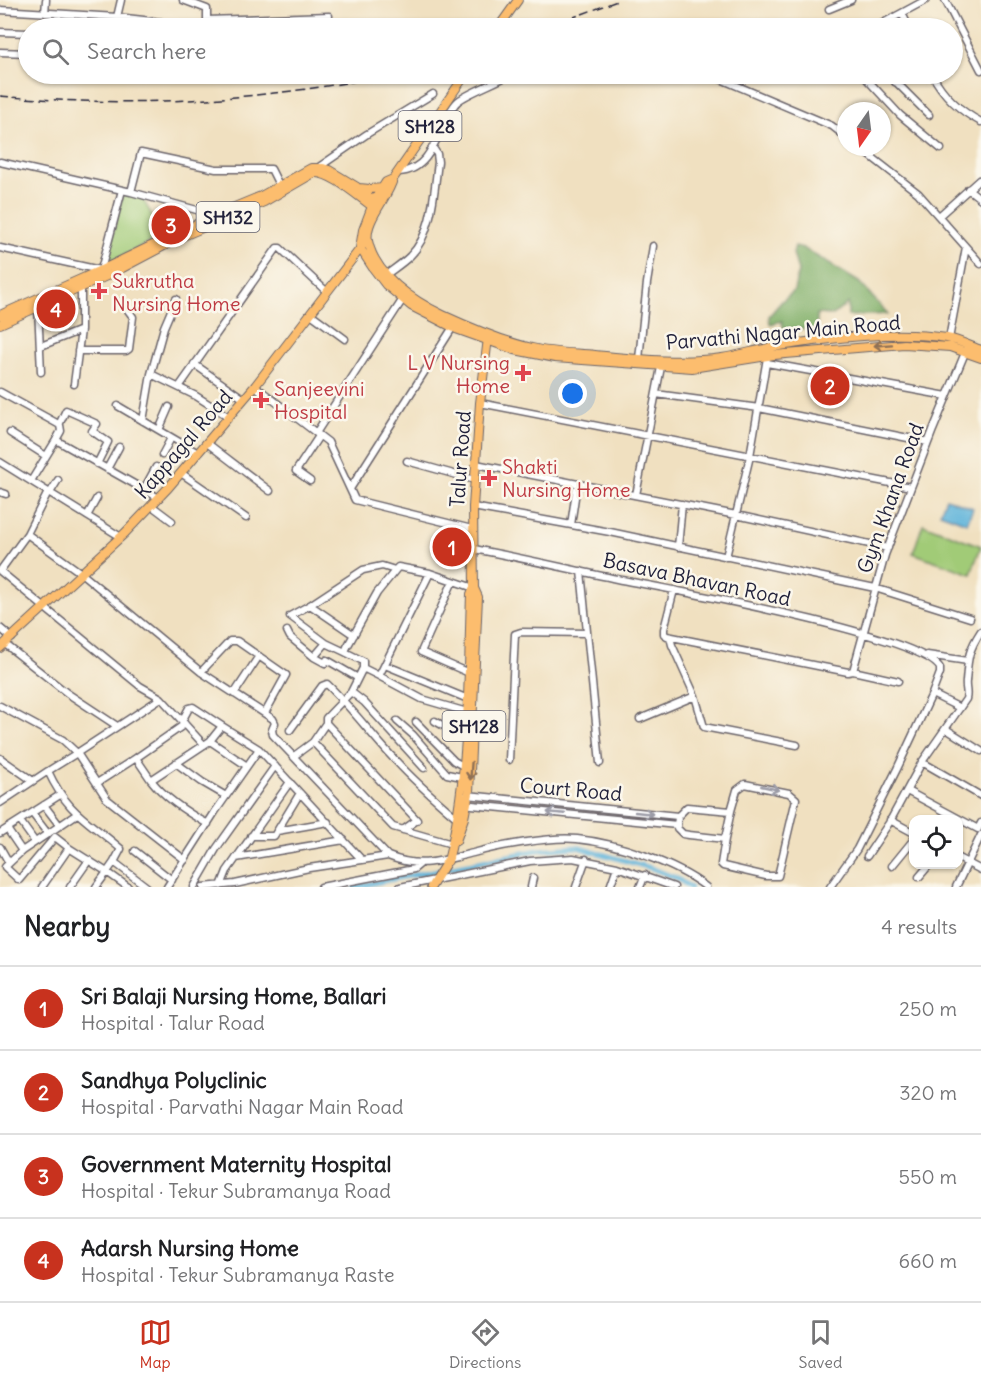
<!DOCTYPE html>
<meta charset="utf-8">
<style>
:root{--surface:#fff;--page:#f6f6f6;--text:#202124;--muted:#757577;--line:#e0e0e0;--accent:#c8321e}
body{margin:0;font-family:Delius,sans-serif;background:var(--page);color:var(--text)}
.controls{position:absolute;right:18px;bottom:18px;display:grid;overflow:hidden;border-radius:12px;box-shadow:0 2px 4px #0004}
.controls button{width:54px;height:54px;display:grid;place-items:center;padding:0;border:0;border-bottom:2px solid var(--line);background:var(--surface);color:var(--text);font:30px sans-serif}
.compass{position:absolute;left:837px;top:102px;width:54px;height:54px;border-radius:50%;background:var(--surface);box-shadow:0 2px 4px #0004;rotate:194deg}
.you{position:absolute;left:573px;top:394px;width:21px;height:21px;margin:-15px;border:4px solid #fff;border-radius:50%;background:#1a73e8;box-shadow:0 0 0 9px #1a73e833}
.badge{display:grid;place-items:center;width:39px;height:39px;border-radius:50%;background:var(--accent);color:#fff;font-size:20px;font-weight:700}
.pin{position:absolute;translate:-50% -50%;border:3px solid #fff;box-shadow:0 2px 6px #0006}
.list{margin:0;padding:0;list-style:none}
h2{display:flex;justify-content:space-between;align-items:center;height:78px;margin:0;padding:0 24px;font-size:26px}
h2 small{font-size:20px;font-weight:400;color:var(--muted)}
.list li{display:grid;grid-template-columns:39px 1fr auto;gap:18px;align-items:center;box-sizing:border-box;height:84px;padding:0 24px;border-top:2px solid var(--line)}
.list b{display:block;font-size:22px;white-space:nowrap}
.list p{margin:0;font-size:20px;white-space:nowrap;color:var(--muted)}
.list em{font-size:20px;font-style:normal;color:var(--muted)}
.icon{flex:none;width:33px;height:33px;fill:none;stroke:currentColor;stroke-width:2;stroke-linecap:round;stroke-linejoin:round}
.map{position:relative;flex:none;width:981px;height:887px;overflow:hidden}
.search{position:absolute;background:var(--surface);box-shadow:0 2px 4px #0004;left:18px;right:18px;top:18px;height:66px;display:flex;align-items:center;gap:15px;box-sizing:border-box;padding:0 21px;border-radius:33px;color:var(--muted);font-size:22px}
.sheet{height:414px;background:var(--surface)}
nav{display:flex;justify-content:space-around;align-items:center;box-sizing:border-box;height:84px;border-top:2px solid var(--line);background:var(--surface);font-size:16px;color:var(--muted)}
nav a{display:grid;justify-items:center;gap:3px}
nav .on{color:var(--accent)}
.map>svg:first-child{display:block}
.green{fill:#a1cb77;stroke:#627659;stroke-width:1.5}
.forest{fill:#80af68;stroke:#516852;stroke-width:1.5}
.water{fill:#5eb4da;stroke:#406b8a;stroke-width:1.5}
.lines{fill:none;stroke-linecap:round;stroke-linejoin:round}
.canal{stroke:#5eb4da;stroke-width:5}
.minor-casing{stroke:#6a646a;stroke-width:9}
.major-casing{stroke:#6a646a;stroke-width:10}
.minor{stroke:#fff;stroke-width:6}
.major{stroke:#fcbd6e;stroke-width:8}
.rail{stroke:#22223b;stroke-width:1.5;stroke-dasharray:9 4.5;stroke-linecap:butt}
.oneway{stroke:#8f7054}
.oneway2{stroke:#9c9ca7}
.health-dot{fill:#e0444e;stroke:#fbf7ec;stroke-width:2}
.labels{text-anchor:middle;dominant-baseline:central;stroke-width:5;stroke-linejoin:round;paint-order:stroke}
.shield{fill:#fbf7ec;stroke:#636270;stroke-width:1.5}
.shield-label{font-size:18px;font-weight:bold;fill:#22223b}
.health-label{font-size:20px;fill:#be3a42;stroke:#fbf7ec;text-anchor:start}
.street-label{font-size:20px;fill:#22223b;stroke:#fbf7ec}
</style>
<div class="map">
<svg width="981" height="887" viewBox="0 0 981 887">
<rect width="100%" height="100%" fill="#fbf7ec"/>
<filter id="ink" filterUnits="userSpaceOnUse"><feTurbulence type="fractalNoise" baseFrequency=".0167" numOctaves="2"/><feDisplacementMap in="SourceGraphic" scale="12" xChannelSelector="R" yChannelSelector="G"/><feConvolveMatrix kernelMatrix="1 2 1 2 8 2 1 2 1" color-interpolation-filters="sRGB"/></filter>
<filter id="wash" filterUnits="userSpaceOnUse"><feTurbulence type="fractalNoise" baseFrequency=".008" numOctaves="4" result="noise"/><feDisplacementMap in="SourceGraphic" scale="24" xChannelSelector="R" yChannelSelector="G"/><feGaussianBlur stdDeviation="1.35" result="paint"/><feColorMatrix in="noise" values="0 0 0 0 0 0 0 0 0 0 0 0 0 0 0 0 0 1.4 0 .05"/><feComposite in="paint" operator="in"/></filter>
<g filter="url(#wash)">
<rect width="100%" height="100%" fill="#f0e0c0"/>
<!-- green -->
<path class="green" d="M123 191 141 196 163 235 112 262 108 256Z
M923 524 981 546 971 574 913 553Z"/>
<!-- forest -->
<path class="forest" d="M795 246 803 248 859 282 888 314 848 316V303L833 315 817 314V330L783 328 782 321 770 324 769 316 782 301 794 291 798 271 793 253Z"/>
<!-- water -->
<path class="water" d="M946 498 973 508 967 523 940 513Z"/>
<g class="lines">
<!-- canal -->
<path class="canal" d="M354 887 538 850 577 847 651 868 676 878 690 887"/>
</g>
</g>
<g filter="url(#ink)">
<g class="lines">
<defs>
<path id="minor" d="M183 0 207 9V28
M945 0 981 70
M829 9 851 0
M0 10 117 17 161 22
M45 13 46 0
M902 13 909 28
M58 14V28
M117 17 121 0
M207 20 329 16
M874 28 926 0
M0 32 28 33
M0 52 28 53
M709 74 832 126 846 137
M862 74 900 115 941 149
M888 74 929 115
M932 74C943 95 960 111 981 122
M895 82 906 74
M859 147 918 193 981 264
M0 162 131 192 215 215
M319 167 367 134 433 94
M399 172C436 170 438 121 457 102 465 94 498 82 511 74
M968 189 981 199
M131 192 141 153 216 169H271L279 185
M939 216 979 180 981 182
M0 248 100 270
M101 270 122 190
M387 274C395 268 403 263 410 256 433 234 434 191 438 162L437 154 433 148
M176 299 164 327 151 374 196 396 229 417
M38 307 41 372
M311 314 345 339
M949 339 966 247
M41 346 81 330
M78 351H126L129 349 133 317 122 302
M639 359 647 283 653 246
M767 363 947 396
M194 364 244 399
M74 384 81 330V286
M255 386 328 442 355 500 472 529
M179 387 277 248H280L327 292
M0 392 60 425 61 431 56 440 159 498
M656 394 759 408 928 442
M480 403 911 487
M118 406 198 453
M143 421 151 374
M59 425 66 410 97 424 92 431 108 442 97 464
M159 430 169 407
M10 433 46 456
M316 433 403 299
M207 443 270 491
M162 455 171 438
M407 461 475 480
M0 462 121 537
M476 464 736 515 888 548
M107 469 119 447
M181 473 246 518
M31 481 56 440
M310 481 296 471 319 436
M144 489 156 467
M350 489 453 327
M0 492 6 494
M48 492 27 534 0 571 140 686 161 698
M50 493 58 480
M636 495 661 367
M152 506 172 521
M473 507 610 532 875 588 970 618
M87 516 97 498
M571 525 577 484
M27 534 81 573 201 672 273 719 275 723 272 730 273 735 388 856C420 869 440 861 473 853 499 846 551 836 577 839 617 843 675 863 706 887
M678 547 682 504
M474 549C522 558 569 569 617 579 667 589 919 634 940 668V673L932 694 960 708
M726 557 750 456 768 352
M581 571 600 763
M453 581 421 652 469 673
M674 590 664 629V634L667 636 848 672 853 671 885 555 933 430 967 348
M310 605 354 635
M0 628 12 638
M287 631 290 637 314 657
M670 637 672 645 695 696 704 727 797 745
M326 643 290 616 310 605 363 570 382 566 395 570
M5 644 67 693 117 726
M345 652 326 643 314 657 325 663 327 660 358 678
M927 655 968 661
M385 665 468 699
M853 671 898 681
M201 672 230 641H237L286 675 265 713
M379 676 363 668V661L345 652 347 647 377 593 398 567 430 573
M351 692 364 702 424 768
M234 694 259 656
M0 706 63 740 77 753 48 771C67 813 89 821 121 849L114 862 147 887
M467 712 422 699 379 676 430 573 474 588
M640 719 695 696
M182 721 189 708 193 707 222 726
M397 721 413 735 447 774 462 777
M435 721 451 730 465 734
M416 722 454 761 463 766
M326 723V718L351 692 363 668
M946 729 981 751
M290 730 322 686 327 684C352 708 372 736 396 761 415 782 436 800 457 818
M294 756 313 742
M0 758 33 781
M136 758 185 724
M509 760 515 634 521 632 587 633
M922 762 981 796
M176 763 202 782 226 796
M247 766 210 741 222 726 259 749
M97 783 136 758 151 780
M907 791 978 829 981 823
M467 795 678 816 687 807 731 811 725 839 689 835 683 834 677 828 678 816
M0 803 48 771
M462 804 677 825
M44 805 60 826
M32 813 48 834
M890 820 914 833
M20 821 35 842
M208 824C186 812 166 799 151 780L210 741
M7 829 22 851
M403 830 417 820 326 723 313 742 393 827 452 844
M277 831 328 822
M0 833 60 795
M251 836H274L300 793
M725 839 721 864 723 866 766 876H778L796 799 789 793 745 784 737 790 731 811
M0 847 8 861
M69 848 55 837 19 880 5 867 22 851 77 814
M135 851 172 880
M867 856 889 823 922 762 966 699C968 692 965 688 966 681 968 658 968 651 981 631
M236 858 344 840
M958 858 981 870
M185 860 107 799 77 753 161 698 204 745
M362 860 388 856
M892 866 914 839
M919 877 930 864
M221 886 227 871 290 782
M42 887 69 848 107 872 114 862
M70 887 89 860
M96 887 107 872 128 887
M167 887 215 812 259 749 362 860 309 868 235 884 203 887
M194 887 216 849 275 766
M321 887 414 869 420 864
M400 887 530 861 573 858 617 867 674 887
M531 887 533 878
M576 887 586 859
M610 887 617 867
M640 887 645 875
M830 887 857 849 897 769 932 694
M956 887 981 835"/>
<path id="major" d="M498 28 518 0
M466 74 393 179C389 197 364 220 368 241 375 275 413 301 443 315 471 328 502 341 532 348 552 353 574 353 595 355 637 359 679 364 722 358 741 355 760 349 779 346 831 338 895 330 947 338 958 340 970 346 981 350
M393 179 386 182 374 201 363 230 360 248 373 268 386 285 411 306 456 329 515 350 555 358 692 368 774 355 904 344 950 347 981 358
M359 188 370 189 383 188
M0 315 101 270 215 215 261 196 311 168H323L329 170 357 187 377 203
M0 324 111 274 181 237 264 202 314 173C331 171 362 200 376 209
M0 648 125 533 168 488 255 386 363 245
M456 841 464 818 469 793 478 597 474 588
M448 861C470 775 468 683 471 594L474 588 473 507 480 403 488 338
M431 887 449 858"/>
</defs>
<!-- minor casing -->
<use href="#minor" class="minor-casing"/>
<!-- major casing -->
<use href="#major" class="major-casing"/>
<!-- minor -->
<use href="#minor" class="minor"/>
<!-- major -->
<use href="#major" class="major"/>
<!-- rail -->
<path class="rail" d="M544 28 620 0
M0 96C130 108 264 101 392 74"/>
</g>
<!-- one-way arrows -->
<defs><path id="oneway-shaft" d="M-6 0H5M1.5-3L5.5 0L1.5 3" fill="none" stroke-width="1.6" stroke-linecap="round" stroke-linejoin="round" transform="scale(1.5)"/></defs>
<g class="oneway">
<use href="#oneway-shaft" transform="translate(883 345) rotate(176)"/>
<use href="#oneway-shaft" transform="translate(471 771) rotate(94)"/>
</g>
<g class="oneway2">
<use href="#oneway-shaft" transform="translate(770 788) rotate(13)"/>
<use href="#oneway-shaft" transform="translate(556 813) rotate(-175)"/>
<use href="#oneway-shaft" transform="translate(644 813) rotate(6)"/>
</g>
</g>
<!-- markers -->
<g class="health-dot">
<path d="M96 282h6v6h6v6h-6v6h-6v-6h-6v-6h6z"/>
<path d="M520 364h6v6h6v6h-6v6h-6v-6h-6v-6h6z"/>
<path d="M258 391h6v6h6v6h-6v6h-6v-6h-6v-6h6z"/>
<path d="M486 469h6v6h6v6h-6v6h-6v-6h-6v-6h6z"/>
</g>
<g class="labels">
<!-- shield labels -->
<g class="shield">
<rect x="398.5" y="111" width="63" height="30" rx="4.5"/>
<rect x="196.5" y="202" width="63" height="30" rx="4.5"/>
<rect x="442.5" y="711" width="63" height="30" rx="4.5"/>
</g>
<g class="shield-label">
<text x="430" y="126">SH128</text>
<text x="228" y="217">SH132</text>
<text x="474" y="726">SH128</text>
</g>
<!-- health labels -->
<g class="health-label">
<text x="112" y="280">Sukrutha<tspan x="112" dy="23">Nursing Home</tspan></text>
<text x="510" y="362" text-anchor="end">L V Nursing<tspan x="510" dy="23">Home</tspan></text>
<text x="274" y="388">Sanjeevini<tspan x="274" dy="23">Hospital</tspan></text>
<text x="502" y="466">Shakti<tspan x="502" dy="23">Nursing Home</tspan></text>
</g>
<!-- street labels -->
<g class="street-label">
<text transform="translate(783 332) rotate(-5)">Parvathi Nagar Main Road</text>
<text transform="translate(183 444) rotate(-49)">Kappagal Road</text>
<text transform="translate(460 459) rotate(-86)">Talur Road</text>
<text transform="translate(890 498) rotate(-70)">Gym Khana Road</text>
<text transform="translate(697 579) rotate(12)">Basava Bhavan Road</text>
<text transform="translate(571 789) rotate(5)">Court Road</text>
</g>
</g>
</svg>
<div class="controls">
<button><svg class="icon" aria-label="locate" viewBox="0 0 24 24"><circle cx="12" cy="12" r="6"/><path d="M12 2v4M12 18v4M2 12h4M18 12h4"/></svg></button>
</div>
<svg class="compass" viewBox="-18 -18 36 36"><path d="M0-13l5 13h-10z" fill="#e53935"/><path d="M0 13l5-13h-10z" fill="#757577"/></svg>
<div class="you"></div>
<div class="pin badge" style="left:452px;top:547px">1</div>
<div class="pin badge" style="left:830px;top:386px">2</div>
<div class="pin badge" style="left:171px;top:225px">3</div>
<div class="pin badge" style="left:56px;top:309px">4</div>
<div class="search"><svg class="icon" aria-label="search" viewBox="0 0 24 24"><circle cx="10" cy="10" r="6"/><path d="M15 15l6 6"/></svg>Search here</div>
</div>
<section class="sheet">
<h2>Nearby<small>4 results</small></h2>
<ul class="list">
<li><span class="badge">1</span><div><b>Sri Balaji Nursing Home, Ballari</b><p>Hospital · Talur Road</p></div><em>250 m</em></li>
<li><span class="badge">2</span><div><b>Sandhya Polyclinic</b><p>Hospital · Parvathi Nagar Main Road</p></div><em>320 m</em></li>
<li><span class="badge">3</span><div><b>Government Maternity Hospital</b><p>Hospital · Tekur Subramanya Road</p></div><em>550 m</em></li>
<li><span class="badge">4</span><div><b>Adarsh Nursing Home</b><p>Hospital · Tekur Subramanya Raste</p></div><em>660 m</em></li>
</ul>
</section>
<nav>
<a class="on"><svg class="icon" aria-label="map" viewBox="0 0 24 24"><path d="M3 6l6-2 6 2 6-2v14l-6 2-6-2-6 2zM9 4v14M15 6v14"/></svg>Map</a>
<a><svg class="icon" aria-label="directions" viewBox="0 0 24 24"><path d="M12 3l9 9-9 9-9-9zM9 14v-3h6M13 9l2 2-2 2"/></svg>Directions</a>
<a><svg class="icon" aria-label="saved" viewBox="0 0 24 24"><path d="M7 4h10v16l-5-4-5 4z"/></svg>Saved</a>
</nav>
